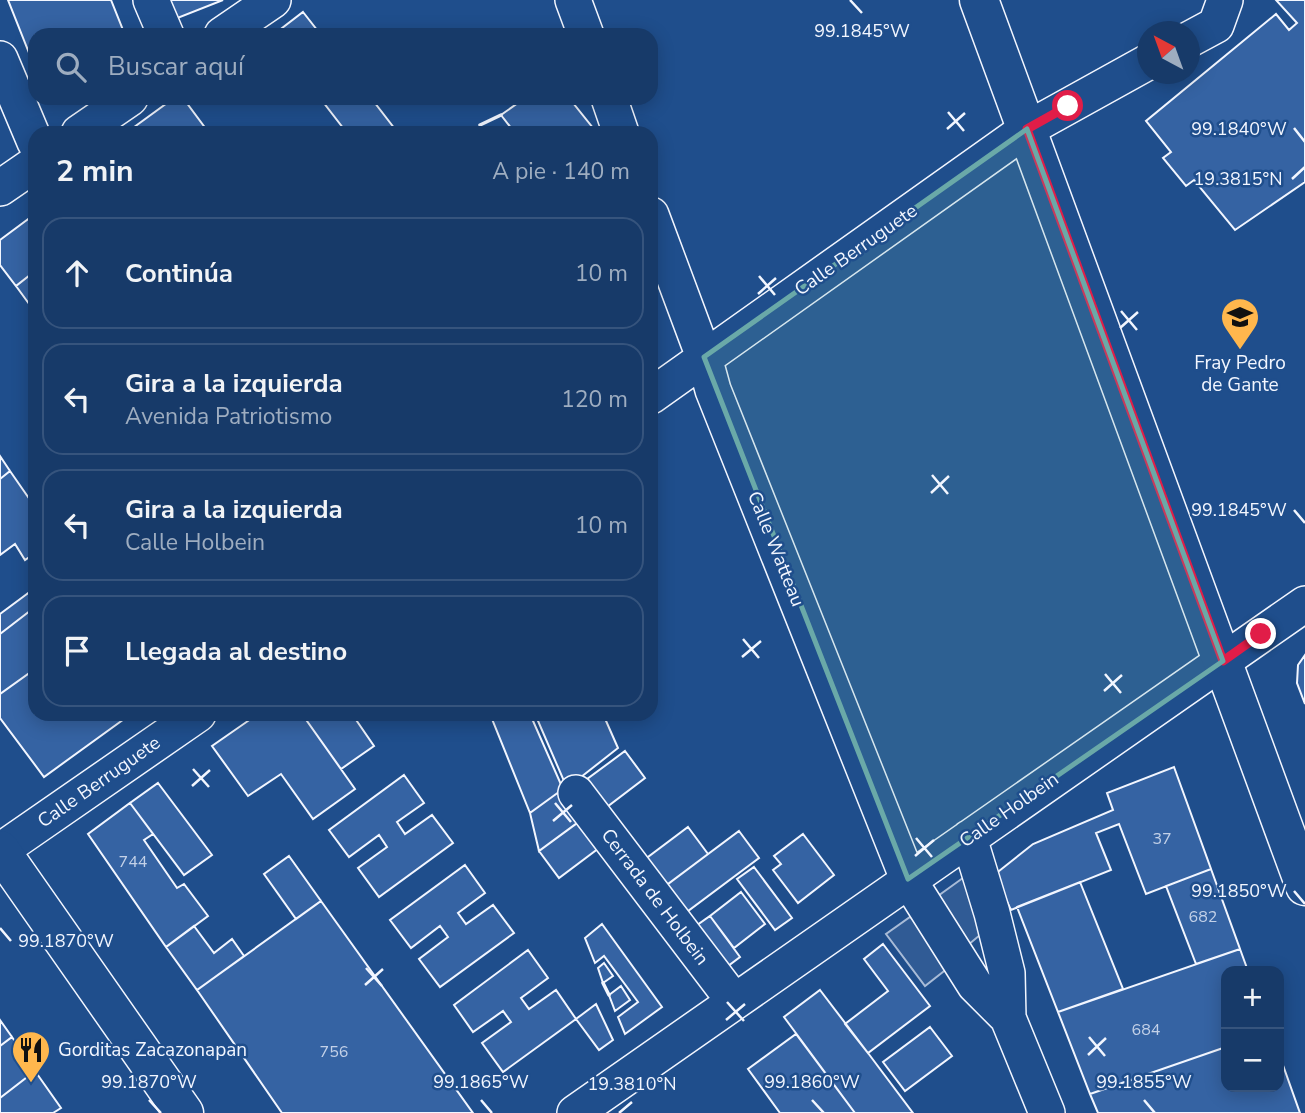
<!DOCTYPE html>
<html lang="es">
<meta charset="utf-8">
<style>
:root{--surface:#173a69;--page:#20416f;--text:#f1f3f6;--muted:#9eadc0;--line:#36547d}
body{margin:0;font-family:"Nunito Sans",sans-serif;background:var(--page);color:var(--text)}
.controls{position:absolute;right:21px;bottom:21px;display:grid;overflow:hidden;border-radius:14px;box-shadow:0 4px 18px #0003}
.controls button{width:63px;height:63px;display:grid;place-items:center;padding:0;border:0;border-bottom:2px solid var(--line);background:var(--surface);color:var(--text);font:35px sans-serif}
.compass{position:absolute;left:1137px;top:21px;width:63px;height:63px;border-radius:50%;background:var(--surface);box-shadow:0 4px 18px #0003;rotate:319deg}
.stop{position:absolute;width:21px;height:21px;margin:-16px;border:5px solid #e11d48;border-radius:50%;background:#fff}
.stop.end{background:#e11d48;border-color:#fff;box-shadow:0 2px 7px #0008}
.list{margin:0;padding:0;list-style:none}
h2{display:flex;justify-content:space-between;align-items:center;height:91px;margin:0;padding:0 28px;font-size:30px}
h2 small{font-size:23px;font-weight:400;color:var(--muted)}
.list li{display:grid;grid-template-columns:46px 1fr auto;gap:21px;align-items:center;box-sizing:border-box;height:112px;margin:0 14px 14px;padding:0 14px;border:2px solid var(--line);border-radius:21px}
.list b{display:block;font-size:26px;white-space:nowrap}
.list p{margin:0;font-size:23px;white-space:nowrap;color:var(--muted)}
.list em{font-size:23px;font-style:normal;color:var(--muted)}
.icon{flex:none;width:38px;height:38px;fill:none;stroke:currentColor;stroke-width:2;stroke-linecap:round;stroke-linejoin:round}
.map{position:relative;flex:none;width:1305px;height:1113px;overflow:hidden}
.search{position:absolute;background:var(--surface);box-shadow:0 4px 18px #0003;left:28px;top:28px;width:630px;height:77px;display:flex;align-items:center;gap:18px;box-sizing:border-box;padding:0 24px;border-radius:21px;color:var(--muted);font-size:26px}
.panel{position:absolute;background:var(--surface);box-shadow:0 4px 18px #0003;left:28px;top:126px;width:630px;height:595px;border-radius:21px}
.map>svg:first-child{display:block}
.green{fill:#305b95;stroke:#a8bbd7;stroke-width:2}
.building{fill:#3563a3;stroke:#f2f6ff;stroke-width:2}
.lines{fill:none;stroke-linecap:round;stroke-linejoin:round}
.minor-casing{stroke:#f2f6ff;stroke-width:38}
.major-casing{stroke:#f2f6ff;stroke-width:41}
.minor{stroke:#1f4e8c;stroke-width:35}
.major{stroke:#1f4e8c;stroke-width:38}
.wall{stroke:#f2f6ff;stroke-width:3.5}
.route{stroke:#e11d48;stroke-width:9}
.marked{fill:#6aa9a8;fill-opacity:0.2;stroke:#6aa9a8;stroke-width:5;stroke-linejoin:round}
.ticks{fill:none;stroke:#f2f6ff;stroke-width:2.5}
.labels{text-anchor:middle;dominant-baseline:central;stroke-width:5;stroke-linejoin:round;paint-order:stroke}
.number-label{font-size:16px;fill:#c3d1e8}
.street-label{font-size:19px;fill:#f2f6ff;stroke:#1f4e8c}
.poi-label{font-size:19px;fill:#f2f6ff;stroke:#1f4e8c}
.ticks-label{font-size:18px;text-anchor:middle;fill:#f2f6ff;stroke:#1f4e8c;stroke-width:5;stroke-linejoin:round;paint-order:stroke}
</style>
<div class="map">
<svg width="1305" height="1113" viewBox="0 0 1305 1113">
<rect width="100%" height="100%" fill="#1f4e8c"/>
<!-- green -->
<path class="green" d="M967 875 986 930 962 950 931 901Z
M910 917 928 926 948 968 925 986 886 934Z"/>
<!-- building -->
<path class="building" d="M8 0H111L125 35H35V68Z
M168 0H223L175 19Z
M1276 0H1305V182L1235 230 1194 180 1186 186 1163 158 1171 152 1146 121 1276 14 1289 30 1297 23Z
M303 12 321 35H273Z
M174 98H183L209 133H126Z
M320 98H371L398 133H347Z
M525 98H569L597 133H515L501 115Z
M35 214V271L16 286 0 265V240Z
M35 271V312L16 286Z
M0 456 10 471 0 479Z
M10 471 35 507V553L25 560 15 544 0 555V479Z
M35 588V607L0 634V614Z
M35 607V669L0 694V634Z
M1305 655V704L1297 683 1298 665Z
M35 669V714H131L44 777 0 718V694Z
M258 714H302L355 789 313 819 281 774 248 796 212 746Z
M302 714H352L374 746 341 769Z
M490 714H530L563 789 530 813Z
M535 714H603L618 748 567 788Z
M625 751 645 778 599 813 579 785Z
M1174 767 1211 869 1146 894 1119 824 1096 833 1111 870 1011 910 994 875 1033 844 1113 810 1107 793Z
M404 775 424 803 397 822 405 834 432 815 453 843 379 897 358 868 387 847 379 835 349 857 329 830Z
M158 783 212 855 184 875 130 803Z
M563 789 588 815 539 851 530 813Z
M130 803 153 834 144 840 177 888 184 884 208 916 166 947 88 834Z
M588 815 607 842 559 878 539 851Z
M688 827 708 854 664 887 644 860Z
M739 831 759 858 684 914 664 887Z
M803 834 834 875 798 903 773 870 781 864 774 856Z
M289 856 321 901 296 919 264 874Z
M465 865 485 893 458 913 466 924 493 905 514 933 440 987 419 959 448 937 440 926 411 948 390 920Z
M754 867 792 918 775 930 737 879Z
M1211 869 1240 949 1196 964 1166 886Z
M1080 882 1123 989 1058 1012 1017 907Z
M741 892 765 924 734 948 710 916Z
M321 901 473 1113H282L197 990Z
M710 916 740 957 724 969 693 928Z
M602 924 662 1007 625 1034 618 1017 638 1002 604 956 595 963 585 938Z
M194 926 214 953 232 939 244 956 197 990 166 947Z
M883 944 930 1006 868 1053 845 1024 888 991 864 959Z
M1240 949 1248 971H1226V1047L1090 1094 1058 1012Z
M528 950 548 978 521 998 529 1009 556 990 576 1019 503 1072 482 1043 511 1022 503 1011 473 1032 454 1005Z
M604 963 613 976 603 983 598 968Z
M621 986 630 1000 615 1011 609 995Z
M820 990 868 1053 913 1113H855L784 1017Z
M596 1004 613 1040 599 1050 576 1019Z
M0 1020 12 1037 0 1046Z
M930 1027 952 1056 905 1091 883 1062Z
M796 1034 855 1113H780L748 1069Z
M12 1037 35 1071 0 1098V1046Z
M1226 1047V1087H1279V1054L1300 1113H1098L1090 1094Z
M35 1071 61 1108 53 1113H0V1098Z"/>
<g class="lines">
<defs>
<path id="minor" d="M151 0 166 35
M573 0 586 35
M222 35 273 0
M1190 39 1216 25 1225 0
M0 59 35 142
M609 98 621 133
M79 133 130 98
M0 188 35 164
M651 215 704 357 713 390 908 879 975 985 1008 1018
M651 396 1027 129 1148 62
M576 793 734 1001
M969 838 992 913 1007 973 1008 1018 1047 1113
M0 851 198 714
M575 1113 1305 604"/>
<path id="major" d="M979 0 1305 886
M0 850 184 1113"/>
</defs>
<!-- minor casing -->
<use href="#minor" class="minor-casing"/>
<!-- major casing -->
<use href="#major" class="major-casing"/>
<!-- minor -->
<use href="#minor" class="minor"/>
<!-- major -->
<use href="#major" class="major"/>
<!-- wall -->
<path class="wall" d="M480 125 501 115
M603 983 609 995"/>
</g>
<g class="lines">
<!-- route -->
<path class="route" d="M1068 106 1027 129 1223 661 1261 634"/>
</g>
<!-- marked area -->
<path class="marked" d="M1027 129 1223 661 908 879 704 357Z"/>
<!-- ticks -->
<path class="ticks" d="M850 0 862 13M948 112 964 131M1294 128 1305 142M947 129 965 113M1292 179 1305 167M759 276 775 295M758 294 776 278M1121 311 1137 330M1120 328 1138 312M932 475 948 494M931 493 949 476M1294 510 1305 523M743 639 759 658M742 657 761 641M1105 674 1121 693M1104 691 1122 675M193 769 209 787M192 786 210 770M555 803 571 822M553 821 572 805M916 838 932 857M915 856 934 840M1294 891 1305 904M0 928 11 941M366 968 382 986M365 985 383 969M727 1002 744 1021M726 1020 745 1004M1089 1037 1105 1056M1088 1055 1106 1038M149 1100 161 1113M481 1100 492 1113M812 1100 824 1113M1144 1100 1155 1113M619 1113 632 1102"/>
<!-- icons -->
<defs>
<symbol id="school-pin" viewBox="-11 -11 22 30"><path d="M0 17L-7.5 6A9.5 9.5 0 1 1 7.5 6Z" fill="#ffb74d" stroke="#1f4e8c"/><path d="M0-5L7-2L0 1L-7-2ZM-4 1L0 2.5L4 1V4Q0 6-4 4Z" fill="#111"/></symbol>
<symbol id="restaurant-pin" viewBox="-11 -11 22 30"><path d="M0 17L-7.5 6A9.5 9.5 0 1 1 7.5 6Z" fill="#ffb74d" stroke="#1f4e8c"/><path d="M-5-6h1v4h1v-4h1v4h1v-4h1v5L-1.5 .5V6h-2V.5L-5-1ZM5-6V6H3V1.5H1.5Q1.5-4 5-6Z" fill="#111"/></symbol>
</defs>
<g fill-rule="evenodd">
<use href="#school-pin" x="1218" y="295" width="44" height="60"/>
<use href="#restaurant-pin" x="9" y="1028" width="44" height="60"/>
</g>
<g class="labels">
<!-- number labels -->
<g class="number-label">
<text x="1162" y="839">37</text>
<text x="133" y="862">744</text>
<text x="1203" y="917">682</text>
<text x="1146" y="1030">684</text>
<text x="334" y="1052">756</text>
</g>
<!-- street labels -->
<g class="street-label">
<text transform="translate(856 250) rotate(-35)">Calle Berruguete</text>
<text transform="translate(776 549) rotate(68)">Calle Watteau</text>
<text transform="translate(99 782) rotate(-35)">Calle Berruguete</text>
<text transform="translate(1009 810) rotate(-35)">Calle Holbein</text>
<text transform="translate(655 897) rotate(53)">Cerrada de Holbein</text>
</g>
<!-- poi labels -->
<g class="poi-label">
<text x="1240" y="363">Fray Pedro<tspan x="1240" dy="22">de Gante</tspan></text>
<text x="58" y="1050" text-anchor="start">Gorditas Zacazonapan</text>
</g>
</g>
<g class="ticks-label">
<text x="862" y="37">99.1845°W</text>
<text x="1239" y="135">99.1840°W</text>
<text x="1238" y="185">19.3815°N</text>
<text x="1239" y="516">99.1845°W</text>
<text x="1239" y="897">99.1850°W</text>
<text x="66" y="947">99.1870°W</text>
<text x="149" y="1088">99.1870°W</text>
<text x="481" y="1088">99.1865°W</text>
<text x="812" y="1088">99.1860°W</text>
<text x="1144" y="1088">99.1855°W</text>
<text x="632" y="1090">19.3810°N</text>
</g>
</svg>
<div class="controls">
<button>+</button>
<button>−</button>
</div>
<svg class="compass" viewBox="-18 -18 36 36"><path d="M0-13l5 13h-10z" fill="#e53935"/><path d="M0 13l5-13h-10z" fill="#9eadc0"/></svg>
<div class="stop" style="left:1068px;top:106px"></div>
<div class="stop end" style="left:1261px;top:634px"></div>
<div class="search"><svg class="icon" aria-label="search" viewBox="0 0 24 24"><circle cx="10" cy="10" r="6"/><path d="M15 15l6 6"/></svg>Buscar aquí</div>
<section class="panel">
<h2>2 min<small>A pie · 140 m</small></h2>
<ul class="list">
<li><svg class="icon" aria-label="ahead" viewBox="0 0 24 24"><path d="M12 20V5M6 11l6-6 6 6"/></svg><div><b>Continúa</b></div><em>10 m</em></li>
<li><svg class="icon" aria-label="left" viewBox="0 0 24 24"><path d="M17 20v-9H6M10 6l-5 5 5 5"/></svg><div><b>Gira a la izquierda</b><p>Avenida Patriotismo</p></div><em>120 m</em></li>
<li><svg class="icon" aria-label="left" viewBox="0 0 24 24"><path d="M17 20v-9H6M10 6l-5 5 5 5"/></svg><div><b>Gira a la izquierda</b><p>Calle Holbein</p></div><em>10 m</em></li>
<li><svg class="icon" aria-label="arrive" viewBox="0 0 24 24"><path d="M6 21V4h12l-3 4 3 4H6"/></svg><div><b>Llegada al destino</b></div></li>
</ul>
</section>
</div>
